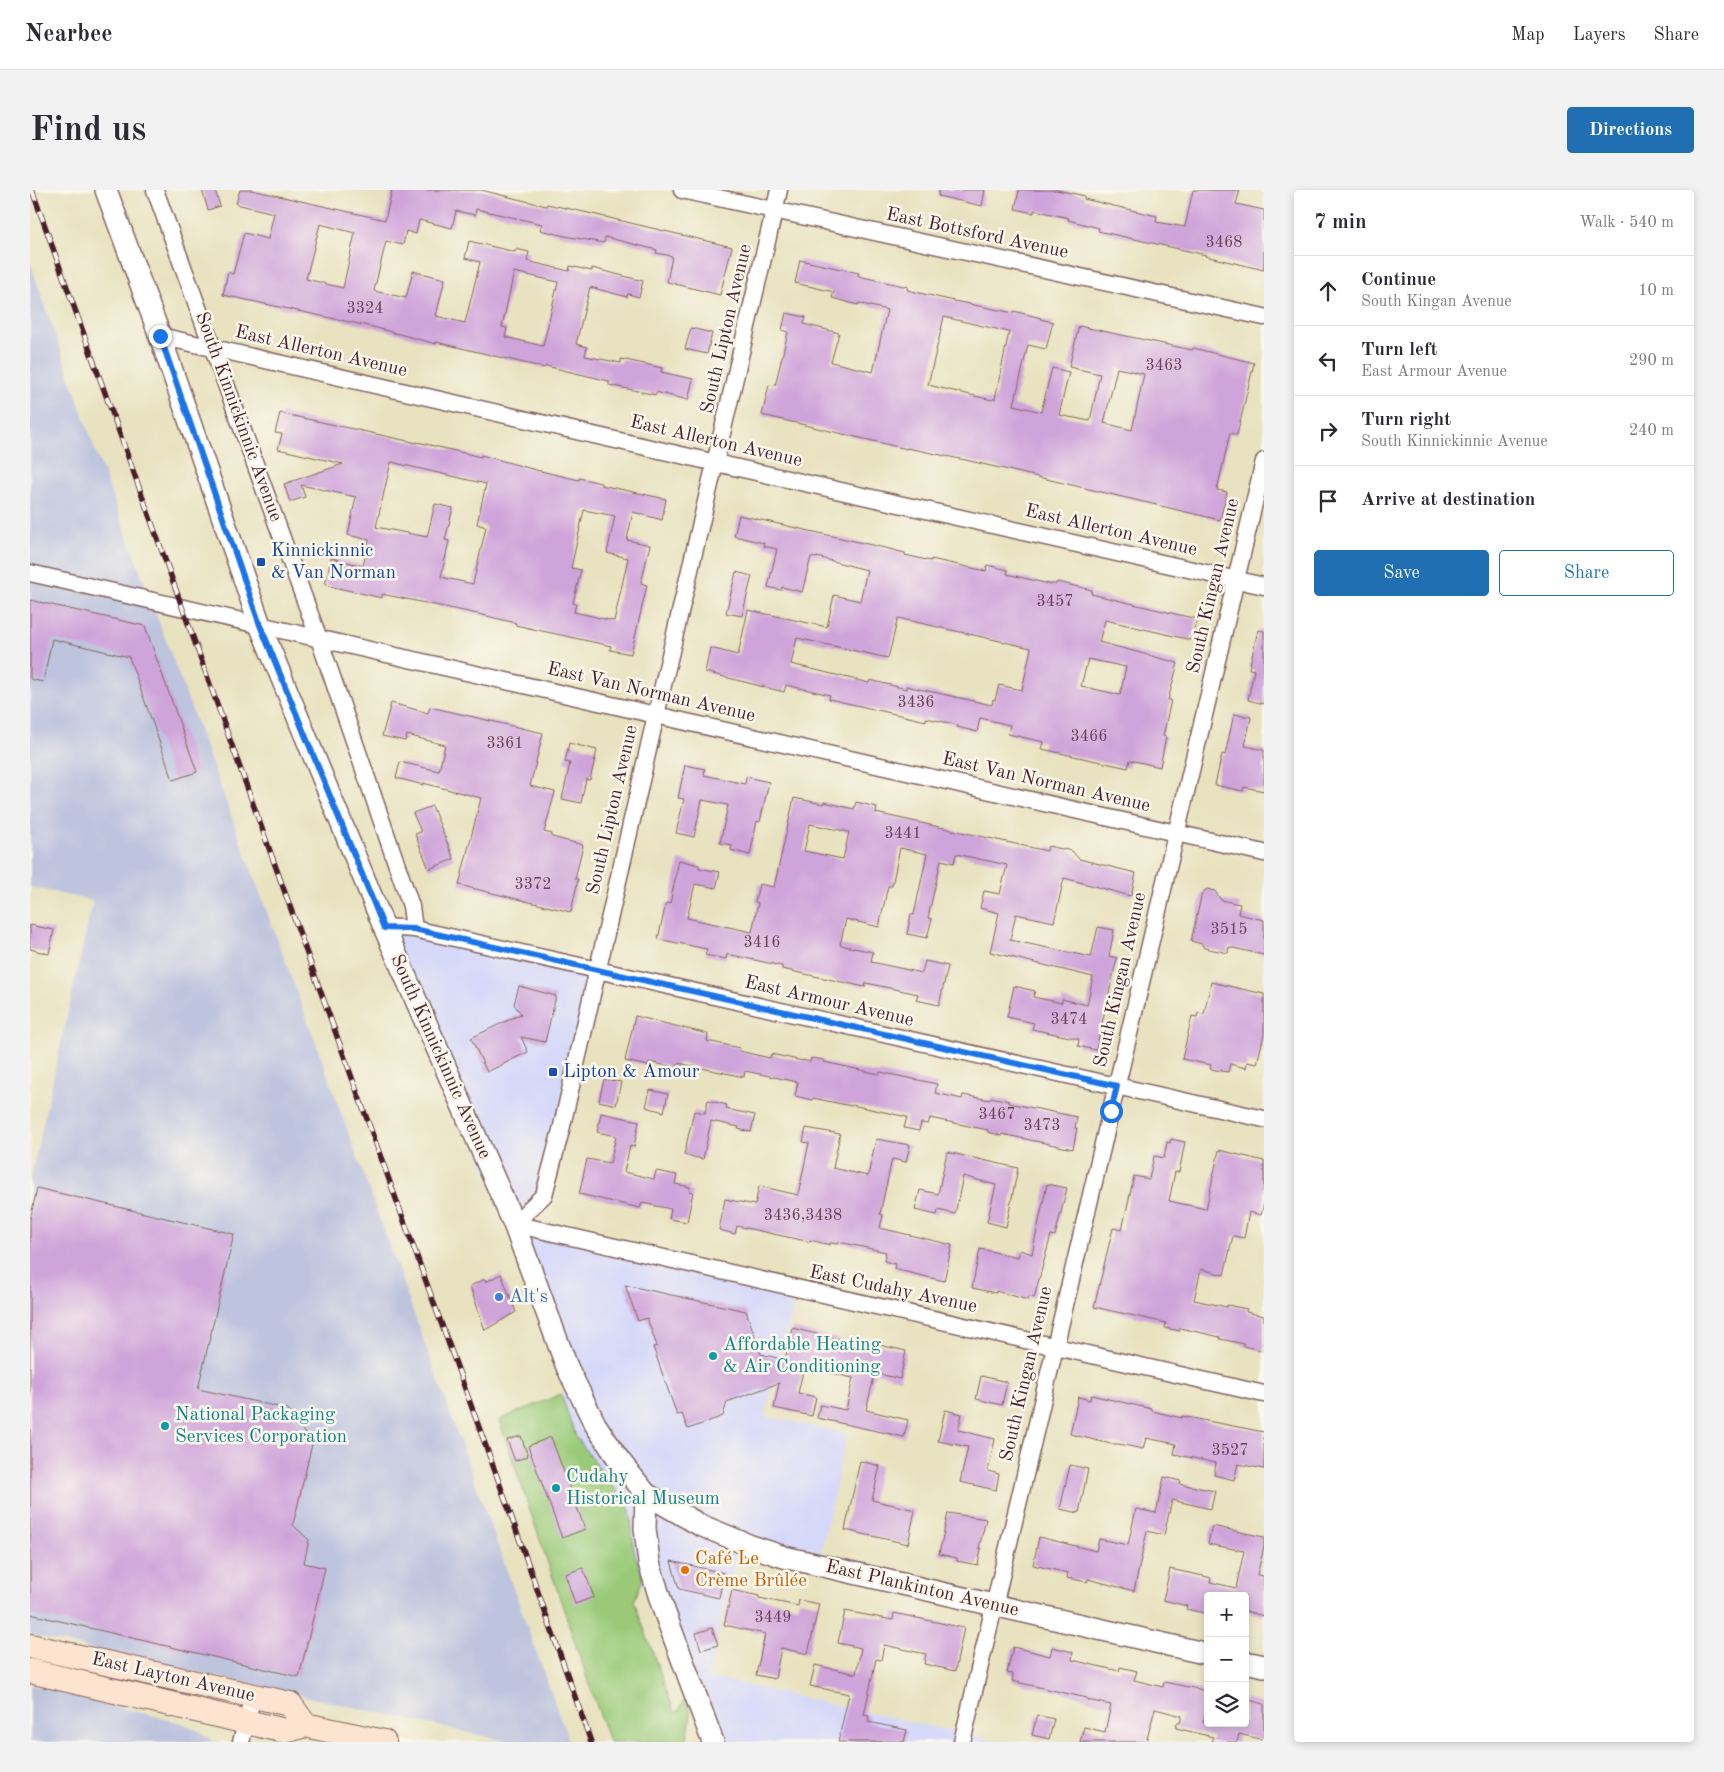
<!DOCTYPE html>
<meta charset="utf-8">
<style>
:root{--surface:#fff;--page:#f2f2f3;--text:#2b2b33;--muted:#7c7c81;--line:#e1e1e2;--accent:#1f6fb2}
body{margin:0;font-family:"Old Standard TT",serif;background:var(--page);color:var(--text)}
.controls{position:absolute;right:15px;bottom:15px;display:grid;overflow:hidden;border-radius:5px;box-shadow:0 2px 8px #0003}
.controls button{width:45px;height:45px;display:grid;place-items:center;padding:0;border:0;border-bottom:1px solid var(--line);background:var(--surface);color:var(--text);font:25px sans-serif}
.stop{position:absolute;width:15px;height:15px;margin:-11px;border:4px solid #1a73e8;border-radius:50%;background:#fff}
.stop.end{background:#1a73e8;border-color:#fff;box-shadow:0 1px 5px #0008}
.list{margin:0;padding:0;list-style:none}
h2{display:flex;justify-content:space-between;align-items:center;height:65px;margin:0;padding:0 20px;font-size:21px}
h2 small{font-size:16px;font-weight:400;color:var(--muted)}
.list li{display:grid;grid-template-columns:32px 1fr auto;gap:15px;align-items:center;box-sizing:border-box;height:70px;padding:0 20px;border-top:1px solid var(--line)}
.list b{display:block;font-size:19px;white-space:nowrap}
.list p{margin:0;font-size:16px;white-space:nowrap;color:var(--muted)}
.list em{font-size:16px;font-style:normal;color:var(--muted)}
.actions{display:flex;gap:10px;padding:15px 20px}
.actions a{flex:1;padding:11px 0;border:1px solid var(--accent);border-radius:5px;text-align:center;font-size:18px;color:var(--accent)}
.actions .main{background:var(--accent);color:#fff}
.icon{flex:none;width:28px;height:28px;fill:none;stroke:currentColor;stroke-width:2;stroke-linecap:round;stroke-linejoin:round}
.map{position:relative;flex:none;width:1234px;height:1552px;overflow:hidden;border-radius:5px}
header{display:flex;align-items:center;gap:30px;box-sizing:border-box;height:70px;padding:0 25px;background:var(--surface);border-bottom:1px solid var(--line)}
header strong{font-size:24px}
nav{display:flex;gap:28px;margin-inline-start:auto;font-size:18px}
.intro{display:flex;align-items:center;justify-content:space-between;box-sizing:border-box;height:120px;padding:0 30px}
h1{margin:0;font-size:35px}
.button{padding:12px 22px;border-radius:5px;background:var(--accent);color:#fff;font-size:18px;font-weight:700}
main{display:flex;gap:30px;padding:0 30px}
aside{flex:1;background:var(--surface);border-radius:5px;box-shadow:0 2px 8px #0003}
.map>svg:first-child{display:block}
.built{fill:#d6d8f9}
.industrial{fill:#bec3de}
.green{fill:#9aca78;stroke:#727452}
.building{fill:#cfa4da;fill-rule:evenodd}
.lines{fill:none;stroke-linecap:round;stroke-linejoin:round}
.minor-casing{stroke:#81635f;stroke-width:19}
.tertiary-casing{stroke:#81635f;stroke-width:24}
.secondary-casing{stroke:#81635f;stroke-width:26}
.minor{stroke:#fff;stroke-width:16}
.tertiary{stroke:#fff;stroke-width:21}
.secondary{stroke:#fde4d1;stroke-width:24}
.rail-casing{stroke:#4a1f2b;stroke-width:5.5}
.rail{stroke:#fbf7ec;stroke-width:4;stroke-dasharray:11;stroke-linecap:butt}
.route{stroke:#1a73e8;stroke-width:6}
.transit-dot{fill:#1a4fb4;stroke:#fbf7ec;stroke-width:2}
.shop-dot{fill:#3f7fe0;stroke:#fbf7ec;stroke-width:2}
.culture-dot{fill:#0f9aa8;stroke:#fbf7ec;stroke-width:2}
.food-dot{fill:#e8710a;stroke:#fbf7ec;stroke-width:2}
.labels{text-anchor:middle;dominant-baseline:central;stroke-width:5;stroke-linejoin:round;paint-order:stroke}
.number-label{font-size:16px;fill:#6b4057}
.street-label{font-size:19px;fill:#4a1f2b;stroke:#fbf7ec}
.transit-label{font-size:19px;fill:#164399;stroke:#fbf7ec;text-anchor:start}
.shop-label{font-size:19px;fill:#366cbe;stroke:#fbf7ec;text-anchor:start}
.culture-label{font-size:19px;fill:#0d838f;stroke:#fbf7ec;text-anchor:start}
.food-label{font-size:19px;fill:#c56008;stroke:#fbf7ec;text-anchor:start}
</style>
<header>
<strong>Nearbee</strong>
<nav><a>Map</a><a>Layers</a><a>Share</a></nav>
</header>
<div class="intro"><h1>Find us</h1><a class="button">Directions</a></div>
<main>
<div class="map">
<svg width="1234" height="1552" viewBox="0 0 1234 1552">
<rect width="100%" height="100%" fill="#fbf7ec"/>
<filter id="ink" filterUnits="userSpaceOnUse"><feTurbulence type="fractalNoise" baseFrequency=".02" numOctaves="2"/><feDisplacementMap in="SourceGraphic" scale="10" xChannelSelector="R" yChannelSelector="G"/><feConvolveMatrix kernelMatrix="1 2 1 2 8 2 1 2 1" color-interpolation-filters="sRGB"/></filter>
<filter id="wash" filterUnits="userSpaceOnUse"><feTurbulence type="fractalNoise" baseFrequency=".0096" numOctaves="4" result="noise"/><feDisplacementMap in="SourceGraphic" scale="20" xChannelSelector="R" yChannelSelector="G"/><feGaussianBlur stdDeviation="1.12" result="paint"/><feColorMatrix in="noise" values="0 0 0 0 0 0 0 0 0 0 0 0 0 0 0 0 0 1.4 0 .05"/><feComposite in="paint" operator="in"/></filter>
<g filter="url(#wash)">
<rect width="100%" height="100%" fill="#e8e2c0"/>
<!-- built -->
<path class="built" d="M354 737 566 781 514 1005 484 1033 768 1100 735 1226 817 1244 788 1375 709 1352 678 1487 971 1552H683L624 1390 536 1424 469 1230 547 1197Z"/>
<!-- industrial -->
<path class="industrial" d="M0 72 68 268 287 856 539 1552H480L0 1445V991L63 711 0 697Z
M0 1495 152 1533 169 1541 184 1552H0Z"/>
<!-- green -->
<path class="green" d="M531 1204 546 1247 600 1320 604 1361 613 1389 604 1411 644 1521 646 1522 649 1521 654 1510H657C664 1523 659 1538 656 1552H579L469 1230Z"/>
<g id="blocks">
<!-- building -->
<path class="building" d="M172 0H185L190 16 178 20Z
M210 0H222L355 30 362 0H451L516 16 517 14 554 22 702 57 690 105 637 92 642 66 626 63 627 60 575 47 574 53 535 46 510 40 512 34 446 19 445 25 426 21 422 38 389 30 386 44 376 41 373 55 356 51 344 101 376 108 383 81 415 89 406 126 435 133 450 72 435 68 439 51 485 62 486 59 499 62 497 71 539 81 540 76 562 81V78L613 91 609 107 598 104 597 107 560 97 546 154 557 157 555 166 591 173V169L610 173 632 178 631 182 663 189 658 210 626 202V205L579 195V191L516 176 515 178 406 152V154L343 137 193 105 198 82 203 84 214 43 238 49 244 23 206 14ZM290 34 325 43 313 98 276 89ZM484 82 528 92 513 156 475 147 477 138 472 137Z
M909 0H955L952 16 908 6Z
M989 0H1027L1055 6 1054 9 1127 26 1126 32 1155 37 1163 0H1210L1206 14 1234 20V80L1175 66 1176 65 1068 41 1069 38 1038 30 1039 28 1004 20V23L985 19Z
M770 70 829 83 828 86 878 97 877 100 924 111 984 123V121L1011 128 1010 129 1023 132 1016 159 998 155 984 215 1011 222 1022 178 1039 182 1029 225 1060 231 1070 184 1039 177 1049 136 1162 160 1163 158 1224 173 1207 245 1200 243 1187 300 1197 302 1190 330 940 271 877 258V259L732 225 739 195 745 196 758 142 752 140 756 123 776 127 774 134 809 143 801 172 843 182 857 120 828 113V115L802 108 804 102 765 93ZM914 127 979 142 965 209H963L962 210 898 195ZM1087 178 1114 184 1102 240 1074 233Z
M661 138 682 143 677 164 655 159Z
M250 223 387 253V252L451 267V265L506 280 549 290V288L571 293V295L636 309 632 330 603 322 597 350 620 355 611 393 617 395 601 464 580 460 581 456 485 435 486 433 448 424 352 404V408L295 395 301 368 333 376 339 350 318 345 326 307 271 295 275 307 260 312 254 294 313 274 248 259 252 244 245 243ZM361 272 456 294 447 334 456 337 443 394 411 387 419 351 415 350 423 318 405 314 397 347 346 337ZM554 320 585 326 577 363 598 368 584 431 544 422 546 414 543 413 551 380 541 378Z
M709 325 855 358 875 363V365L901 371V369L956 381 957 375 978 380 977 384 1019 394H1026L1027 392 1062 400 1061 404 1167 429 1161 450 1075 430 1069 452 1148 473 1138 510H1141L1133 546 1136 547 1130 577 1100 570 1098 578 1012 559 1014 552 978 544 980 535 950 528 947 542 927 537 928 535 896 528V531L799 509 800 505 756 495 754 502 675 482 680 458 708 465 718 420 797 437 804 405 830 411 837 380 787 367V368L781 367 772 402 752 397 751 400 738 397 747 359 733 356 734 353 704 346ZM868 428 1001 458 992 500 969 495 965 510 963 509 962 515 876 496V499L840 490 839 493 761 474 767 448 858 468ZM1058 469 1096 477 1090 505 1051 496Z
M706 382 722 386 712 426 696 423Z
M0 410 115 436 167 582 143 590 99 467 22 449 13 492 0 489Z
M1228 440 1234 441V514L1218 510 1224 480 1219 479Z
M361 513 398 523 400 517 513 543 500 596 525 602 514 642 522 644V647L553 655 545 689H548L541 722 429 695 451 608 393 593 394 595 366 588 370 572 409 581 415 555 377 545 375 551 352 546Z
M1204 524 1221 527 1215 556 1234 560V601L1214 597 1213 601 1185 595 1192 564 1195 565Z
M539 553 567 560 560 590 556 589 551 613 532 609 540 573 535 572Z
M655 575 675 579 674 585 715 594 716 587 739 592 730 632 727 631 720 665 701 660 702 655 690 653 698 615 672 610 664 647 646 643 654 609 648 608Z
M764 608 793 614 794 612 824 619 826 612 847 617 846 623 1017 661 1018 656 1042 661 1049 669 1106 683 1101 706 1034 688 1024 732 986 724 980 750 1061 767 1068 737 1084 740 1079 766 1087 768 1066 860 1048 856 1049 849 1002 839 1004 833 977 827 984 796 1005 801 1003 807 1032 813V809L1057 815 1063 787 960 762 969 723 950 718 954 701 970 704 977 675 926 664 924 673 911 670 898 728 902 729 897 748 877 744 881 724 884 725 897 664 870 658 862 696H858L849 737 816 729 810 755 843 762 841 772 892 783 895 771 918 776 909 815 886 810 888 804 836 793 835 797 752 779V776L697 764 696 769 675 765 677 759 628 749 636 713 640 714 649 670 669 675V678L690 682 686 698 665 694 657 728 722 742 728 713 725 712 729 694 744 697ZM780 634 819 642 813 669 774 661Z
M402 616 424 669 399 679 385 644 391 642 383 623Z
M1177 699 1185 701 1191 710 1210 714 1208 724 1234 730V765L1199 757 1198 763 1174 758 1172 754 1161 751 1172 703Z
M0 735 24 740 19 764 0 759Z
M1181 792 1234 804V844L1227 874 1217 872 1216 878 1200 874 1198 882 1180 879 1181 875 1152 869 1162 826 1167 827 1168 823 1174 824Z
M489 796 526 806 515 852 491 847 498 862 457 882 441 848 491 824 484 814Z
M605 826 678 844 677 851 710 858 709 861 740 868 741 864 773 871V870L780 872 781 868 794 870V872L849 884 850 882 907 894 905 903 932 909 933 905 960 910 961 907 979 911V913L1047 927 1045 938H1047L1043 959 972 944V946L958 942V940L900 928 898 934 891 933 889 941 874 938 877 927 822 915 821 916 783 908 782 910 765 906 768 892 715 881 714 887 648 873 647 878 619 872V876L595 871Z
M574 889 591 892 586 915 569 911Z
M620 900 638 904 634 922 616 917Z
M678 910 697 915 696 919 725 925 721 942 708 939 709 937 681 931 673 969 654 965 664 921 675 923Z
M571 923 609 931 604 957 600 956 594 982 624 989 626 981 647 985 645 994 660 997 659 1001 663 1002 657 1032 639 1029 641 1019 612 1013 610 1018 549 1004 557 969 580 973 586 946 567 942Z
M776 938 810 944 803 978 838 986 846 949 880 955 876 972 862 969 850 1024 853 1025 850 1038 922 1055 914 1091 864 1079 865 1074 854 1071 856 1062 809 1052 808 1054 800 1053V1055L780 1050V1052L707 1036 705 1044 689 1040 695 1009 725 1015 729 996 768 1005 779 953 773 952Z
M1141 949 1155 952 1149 982H1145L1139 1011 1176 1019 1189 960 1234 971V1013L1231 1025 1219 1022 1214 1048 1203 1046 1194 1085 1171 1079 1164 1110 1197 1117V1115L1217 1119 1216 1122 1234 1126V1161L1213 1156 1214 1154 1190 1149V1147L1150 1138V1141L1135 1138 1136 1133 1064 1117 1083 1038 1092 1040 1104 986 1119 989 1124 966 1134 968 1137 952 1140 953Z
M917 962 988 978 976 1037 957 1032 966 995 933 986 925 1024 908 1020 907 1025 885 1020 890 1000 908 1004Z
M1017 994 1037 998 1025 1046 1021 1045 1004 1108 999 1107 998 1110 966 1101V1103L942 1098 950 1059 988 1067 990 1060 1002 1064Z
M7 998 204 1044 168 1199 258 1219 282 1254 263 1335 279 1350 274 1373 295 1378 269 1487 0 1424V1030Z
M471 1084 486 1122 455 1140 440 1096 455 1089 456 1092Z
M595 1095 716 1121 731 1164 755 1170 762 1138 831 1155 832 1151 876 1161 870 1189 845 1183 836 1220 878 1230 874 1247 787 1228 790 1215 816 1220 823 1188 774 1177 768 1203 786 1207 782 1226 744 1218 749 1193 697 1212 693 1226 658 1239 652 1224 647 1225 623 1157 627 1156 617 1128 608 1131Z
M951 1186 977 1192 972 1215 946 1209Z
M1061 1205 1122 1219V1221L1152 1228V1226L1234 1242V1279L1208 1274 1204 1290 1184 1285 1186 1273 1144 1264 1146 1254 1116 1248 1113 1259 1089 1254H1081L1040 1244 1048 1207 1060 1210Z
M915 1220 932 1224 928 1240 965 1249 958 1281 969 1284 966 1300 930 1292 938 1257 908 1251Z
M491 1246 498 1266 485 1271 477 1250Z
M521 1247 555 1339 532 1348 498 1256Z
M830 1271 850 1276 842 1310 885 1320 878 1354 815 1340Z
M1040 1275 1058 1279 1049 1323 1030 1319Z
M1134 1287 1151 1291 1150 1294 1185 1301 1181 1319 1142 1310 1134 1345 1117 1341 1104 1401 1058 1389 1057 1392 1037 1388 1038 1383 1003 1375 1009 1347 1066 1361 1069 1349 1098 1355 1106 1319 1126 1323Z
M918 1323 956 1329 949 1358 951 1359 948 1375 927 1371V1368L909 1364Z
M1182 1336 1234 1347V1357L1227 1385 1234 1386V1426L1215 1421V1406H1178V1424L1156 1419 1157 1416 1133 1410 1140 1379 1178 1387 1181 1388 1180 1392 1206 1398 1214 1361 1178 1354Z
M641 1371 694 1383 689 1408 649 1399Z
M553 1378 564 1407 545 1414 535 1384Z
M702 1400 729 1406V1408L768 1416 769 1410 789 1414 778 1464 751 1458 745 1489 726 1485 735 1444 694 1435Z
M815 1421 863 1430 864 1423 934 1438 925 1481 894 1474 896 1464 854 1455 851 1470 846 1469 834 1525 839 1526 838 1532 877 1540 874 1552H808L819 1504 780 1496 785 1475 826 1484 831 1458 808 1453Z
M682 1438 688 1455 671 1460 666 1443Z
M983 1457 1020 1466 1022 1457 1043 1462 1042 1470 1089 1481 1090 1477 1107 1481 1104 1490 1133 1497 1134 1492 1178 1501V1511L1173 1533H1215V1509L1234 1514V1550L1209 1544 1207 1552H1181L1183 1547 1146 1538 1147 1533H1150L1152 1526 1125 1519 1116 1552H1050L1054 1537 1075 1542 1081 1515 1057 1510V1508L982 1491 983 1484 977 1483Z
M1007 1525 1024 1529 1019 1549 1002 1545Z"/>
</g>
</g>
<g filter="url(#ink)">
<use href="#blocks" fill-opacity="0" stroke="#81635f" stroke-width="1"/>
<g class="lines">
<defs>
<path id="minor" d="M125 0 289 449 381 716 384 739
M652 0 1234 127
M130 146 686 273 1234 396
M0 383 1234 663
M354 737 384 739 1234 929
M484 1034 514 1005 531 940 626 525 749 0
M484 1034 1234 1204
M211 1552 223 1506
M932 1552 1234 271"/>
<path id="tertiary" d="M76 0 130 146 230 435 354 737 484 1034 537 1177 565 1234 589 1270 616 1304 670 1335 721 1356 754 1367 1178 1464
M616 1304 615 1338 619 1373 633 1418 683 1552
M1215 1472 1234 1476"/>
<path id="secondary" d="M0 1456 260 1514 275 1535
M0 1481 255 1541 275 1535 354 1552"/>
</defs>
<!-- minor casing -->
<use href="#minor" class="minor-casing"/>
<!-- tertiary casing -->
<use href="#tertiary" class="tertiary-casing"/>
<!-- secondary casing -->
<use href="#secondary" class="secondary-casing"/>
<!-- minor -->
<use href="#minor" class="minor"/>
<!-- tertiary -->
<use href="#tertiary" class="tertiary"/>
<!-- secondary -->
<use href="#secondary" class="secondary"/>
<defs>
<path id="rail" d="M2 0 285 786 478 1317 561 1552"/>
</defs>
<!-- rail casing -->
<use href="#rail" class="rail-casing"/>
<!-- rail -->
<use href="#rail" class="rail"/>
</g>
</g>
<g class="lines" filter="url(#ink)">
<!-- route -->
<path class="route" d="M130 146 230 435 354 738 384 739 1087 896 1081 921"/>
</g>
<!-- markers -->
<g class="transit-dot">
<rect x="226" y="367" width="10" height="10" rx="2.5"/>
<rect x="518" y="877" width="10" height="10" rx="2.5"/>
</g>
<circle class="shop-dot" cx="469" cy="1107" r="5"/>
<g class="culture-dot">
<circle cx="683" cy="1166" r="5"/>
<circle cx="135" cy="1236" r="5"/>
<circle cx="526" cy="1298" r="5"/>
</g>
<circle class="food-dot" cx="655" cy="1380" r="5"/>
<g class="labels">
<!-- number labels -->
<g class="number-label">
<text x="1194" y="53">3468</text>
<text x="335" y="119">3324</text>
<text x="1134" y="176">3463</text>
<text x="1025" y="412">3457</text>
<text x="886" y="513">3436</text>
<text x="1059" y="547">3466</text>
<text x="475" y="554">3361</text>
<text x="873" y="644">3441</text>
<text x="503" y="695">3372</text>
<text x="1199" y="740">3515</text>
<text x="732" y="753">3416</text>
<text x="1039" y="830">3474</text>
<text x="967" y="925">3467</text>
<text x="1012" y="936">3473</text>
<text x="773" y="1026">3436,3438</text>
<text x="1200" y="1261">3527</text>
<text x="743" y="1428">3449</text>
</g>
<!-- street labels -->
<g class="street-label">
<text transform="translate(947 44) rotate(12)">East Bottsford Avenue</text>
<text transform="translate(697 139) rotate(-77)">South Lipton Avenue</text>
<text transform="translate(291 162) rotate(13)">East Allerton Avenue</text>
<text transform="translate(208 227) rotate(70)">South Kinnickinnic Avenue</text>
<text transform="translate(686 252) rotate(13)">East Allerton Avenue</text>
<text transform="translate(1081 341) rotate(13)">East Allerton Avenue</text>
<text transform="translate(1184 396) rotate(-77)">South Kingan Avenue</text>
<text transform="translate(621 503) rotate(13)">East Van Norman Avenue</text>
<text transform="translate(1016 593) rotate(13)">East Van Norman Avenue</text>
<text transform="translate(583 620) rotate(-77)">South Lipton Avenue</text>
<text transform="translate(1091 790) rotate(-77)">South Kingan Avenue</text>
<text transform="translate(799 812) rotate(13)">East Armour Avenue</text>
<text transform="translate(410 867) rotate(66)">South Kinnickinnic Avenue</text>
<text transform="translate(863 1100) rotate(12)">East Cudahy Avenue</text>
<text transform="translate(997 1184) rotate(-77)">South Kingan Avenue</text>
<text transform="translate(892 1399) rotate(13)">East Plankinton Avenue</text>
<text transform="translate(143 1488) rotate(13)">East Layton Avenue</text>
</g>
<!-- transit labels -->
<g class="transit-label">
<text x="241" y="361">Kinnickinnic<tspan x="241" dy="22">&amp; Van Norman</tspan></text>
<text x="533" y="882">Lipton &amp; Amour</text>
</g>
<!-- shop labels -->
<g class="shop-label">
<text x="479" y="1107">Alt's</text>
</g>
<!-- culture labels -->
<g class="culture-label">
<text x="693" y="1155">Affordable Heating<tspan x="693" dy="22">&amp; Air Conditioning</tspan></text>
<text x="145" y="1225">National Packaging<tspan x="145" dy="22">Services Corporation</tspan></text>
<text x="536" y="1287">Cudahy<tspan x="536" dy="22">Historical Museum</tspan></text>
</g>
<!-- food labels -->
<g class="food-label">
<text x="665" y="1369">Café Le<tspan x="665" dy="22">Crème Brûlée</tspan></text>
</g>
</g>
</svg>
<div class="controls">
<button>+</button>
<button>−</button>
<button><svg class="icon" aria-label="layers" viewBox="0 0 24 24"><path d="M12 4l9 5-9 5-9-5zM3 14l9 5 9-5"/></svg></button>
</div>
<div class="stop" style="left:1081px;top:921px"></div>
<div class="stop end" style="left:130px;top:146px"></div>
</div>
<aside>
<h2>7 min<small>Walk · 540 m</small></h2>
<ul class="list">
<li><svg class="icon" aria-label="ahead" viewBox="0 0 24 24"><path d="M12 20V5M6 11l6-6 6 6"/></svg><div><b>Continue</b><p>South Kingan Avenue</p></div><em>10 m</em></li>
<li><svg class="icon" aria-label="left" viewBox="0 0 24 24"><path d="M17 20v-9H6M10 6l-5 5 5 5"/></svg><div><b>Turn left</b><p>East Armour Avenue</p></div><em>290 m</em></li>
<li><svg class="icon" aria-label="right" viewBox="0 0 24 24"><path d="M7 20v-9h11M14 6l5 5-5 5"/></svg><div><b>Turn right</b><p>South Kinnickinnic Avenue</p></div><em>240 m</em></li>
<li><svg class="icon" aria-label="arrive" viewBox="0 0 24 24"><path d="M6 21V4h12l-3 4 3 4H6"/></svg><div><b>Arrive at destination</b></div></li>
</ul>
<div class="actions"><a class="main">Save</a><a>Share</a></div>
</aside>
</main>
